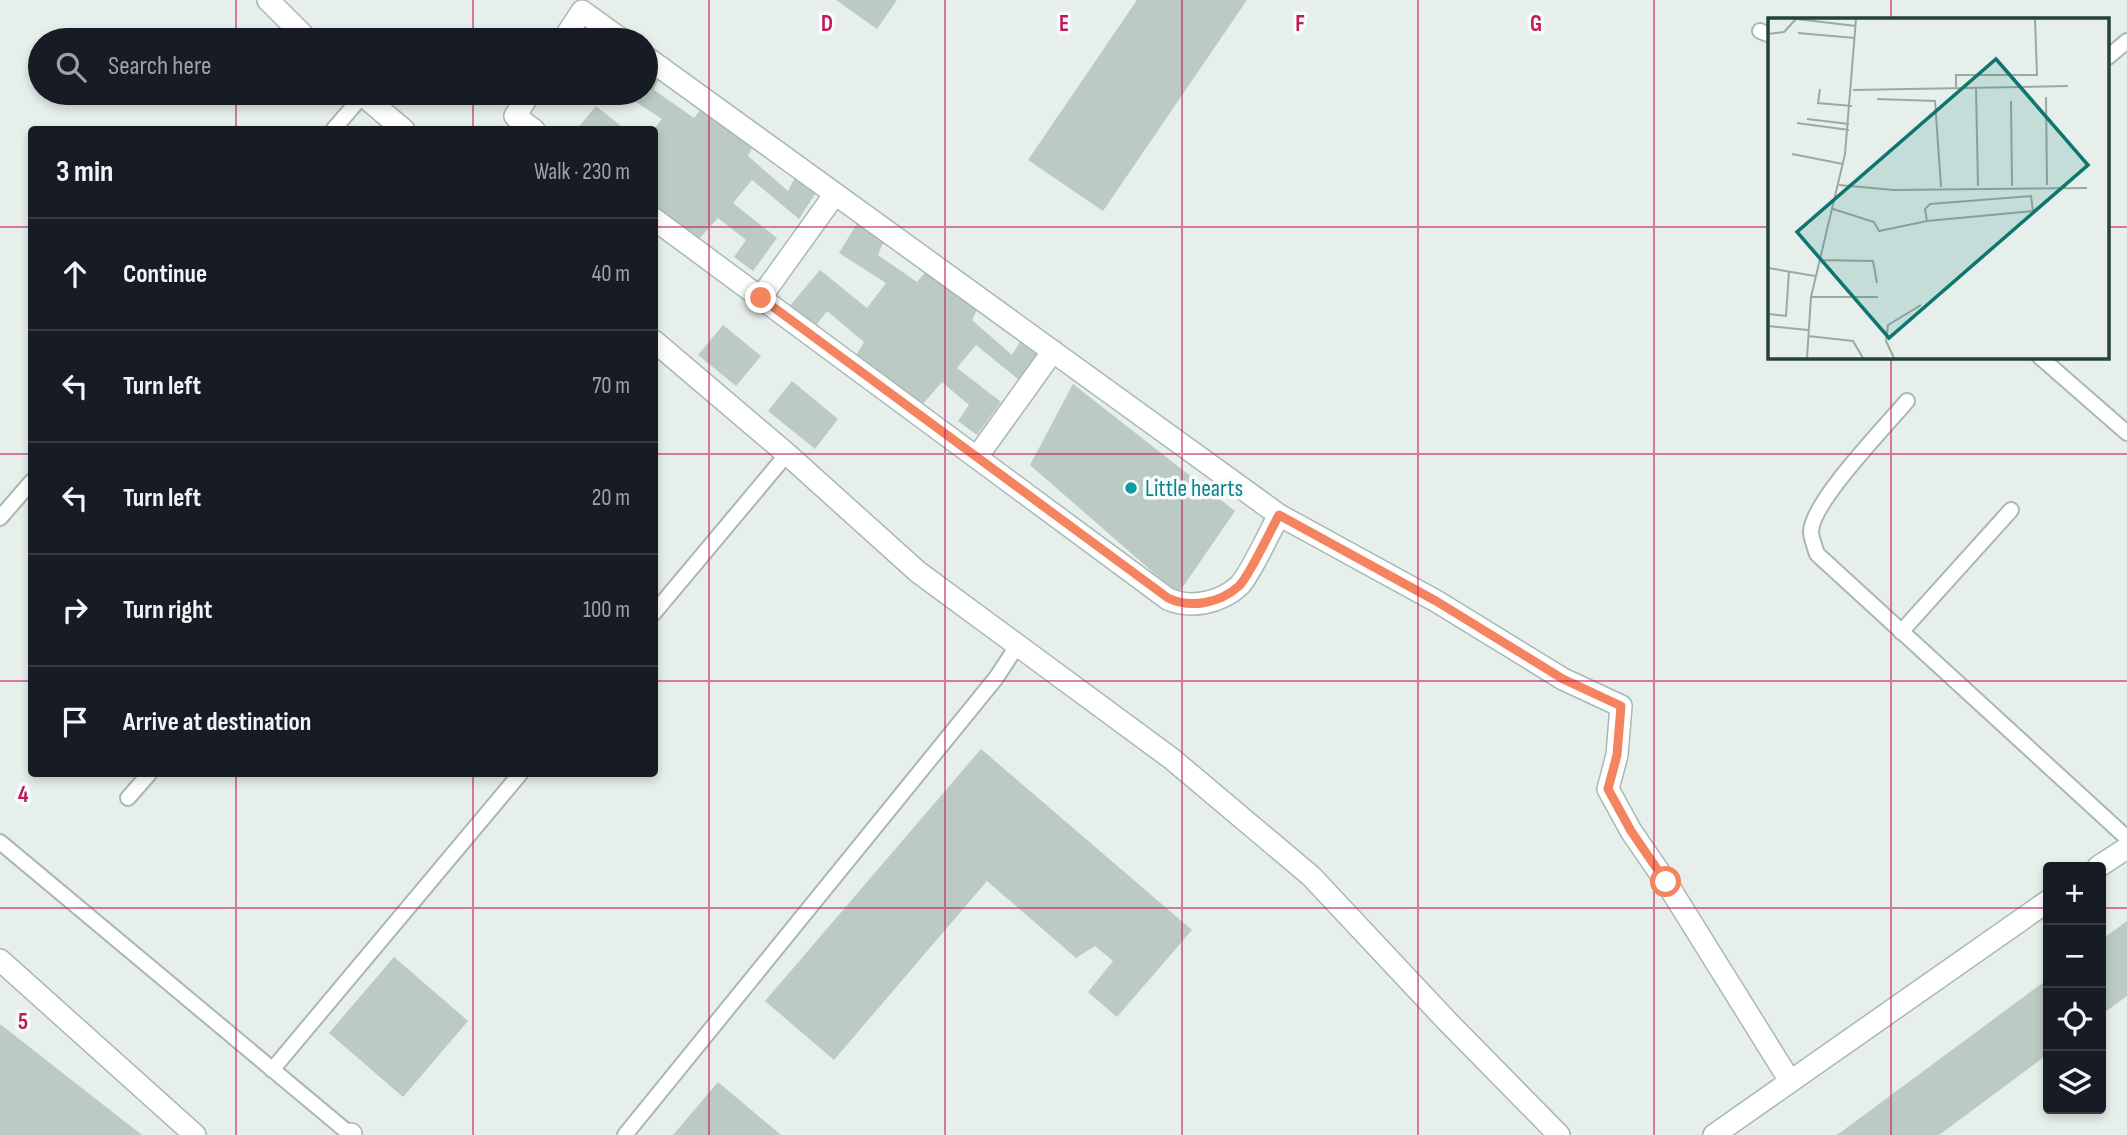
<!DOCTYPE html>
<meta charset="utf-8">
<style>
:root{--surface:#171b24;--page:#242831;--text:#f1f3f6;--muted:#9ea1a6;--line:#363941}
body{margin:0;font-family:"Sofia Sans Condensed",sans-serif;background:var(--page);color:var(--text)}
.controls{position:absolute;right:21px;bottom:21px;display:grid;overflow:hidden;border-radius:7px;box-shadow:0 4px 10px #0003}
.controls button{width:63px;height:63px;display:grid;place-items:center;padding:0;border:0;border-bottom:2px solid var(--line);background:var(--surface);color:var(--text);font:35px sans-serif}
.stop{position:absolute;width:21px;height:21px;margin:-16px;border:5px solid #f4845f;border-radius:50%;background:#fff}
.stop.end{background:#f4845f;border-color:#fff;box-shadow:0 2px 7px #0008}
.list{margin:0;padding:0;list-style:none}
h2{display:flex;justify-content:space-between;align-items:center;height:91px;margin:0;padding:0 28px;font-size:30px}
h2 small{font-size:23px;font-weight:400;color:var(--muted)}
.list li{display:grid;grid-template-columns:46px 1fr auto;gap:21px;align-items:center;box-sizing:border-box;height:112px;padding:0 28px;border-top:2px solid var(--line)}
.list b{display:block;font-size:26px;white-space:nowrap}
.list em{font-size:23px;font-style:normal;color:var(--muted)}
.icon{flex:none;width:38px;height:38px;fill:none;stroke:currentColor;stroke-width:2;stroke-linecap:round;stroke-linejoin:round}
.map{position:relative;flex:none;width:2127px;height:1135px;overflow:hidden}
.search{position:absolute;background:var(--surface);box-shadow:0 4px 10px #0003;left:28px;top:28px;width:630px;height:77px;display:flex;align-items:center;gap:18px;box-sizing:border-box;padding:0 24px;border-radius:38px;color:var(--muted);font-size:26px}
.panel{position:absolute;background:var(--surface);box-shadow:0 4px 10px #0003;left:28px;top:126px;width:630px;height:651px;border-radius:7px}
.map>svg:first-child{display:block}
.building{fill:#bbcac4}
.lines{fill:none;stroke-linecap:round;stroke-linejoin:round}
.lane-casing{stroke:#a8b8b2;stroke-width:18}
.street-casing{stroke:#a8b8b2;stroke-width:24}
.lane{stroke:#fff;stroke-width:14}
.street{stroke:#fff;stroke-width:21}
.route{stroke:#f4845f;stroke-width:9}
.grid{fill:none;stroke:#c2185b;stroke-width:2;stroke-opacity:0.55}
.culture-dot{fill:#0f9aa8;stroke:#f7fbf9;stroke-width:2.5}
.labels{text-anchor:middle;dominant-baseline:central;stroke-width:7;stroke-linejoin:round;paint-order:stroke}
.culture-label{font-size:24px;fill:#0d838f;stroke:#f7fbf9;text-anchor:start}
.inset-road{fill:none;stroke:#98aaa4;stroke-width:2}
.view{fill:#0f766e;fill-opacity:0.15;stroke:#0f766e;stroke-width:3.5}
.inset-edge{fill:none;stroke:#24423a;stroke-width:3.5}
.grid-label{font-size:23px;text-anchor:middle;font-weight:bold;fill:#c2185b;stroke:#f7fbf9;stroke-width:7;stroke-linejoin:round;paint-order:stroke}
</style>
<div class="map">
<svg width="2127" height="1135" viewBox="0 0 2127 1135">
<rect width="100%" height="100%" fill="#e6efeb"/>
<!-- building -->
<path class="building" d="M836 0H897L877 29Z
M1137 0H1247L1103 211 1028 160Z
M646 64 661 73 654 90 694 118 705 104 755 141 748 156 788 191 795 177 817 191 799 219 752 180 733 203 777 238 753 271 734 257 746 240 718 218 698 240 654 208V129L662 119 622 93H646Z
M596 106 626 130H576Z
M858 222 885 238 878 255 917 282 928 269 979 305 972 320 1012 355 1020 342 1041 356 1023 383 976 345 957 368 1001 402 977 435 958 421 969 405 942 382 922 405 856 356 864 342 827 311 814 328 788 308 820 270 867 308 886 283 839 253Z
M723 325 761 356 736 386 698 355Z
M792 381 838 419 815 449 768 411Z
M1073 384 1235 511 1178 594 1030 465Z
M981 749 1192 930 1117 1017 1088 992 1113 961 1095 946 1076 958 987 881 834 1060 765 1001Z
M2127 921V996L2101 1015V940Z
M394 957 468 1021 403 1097 329 1033Z
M2048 979V1054L1939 1135H1837Z
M0 1024 142 1135H0Z
M718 1082 781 1135H673Z"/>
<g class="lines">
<defs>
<path id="lane" d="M1760 31 1770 35
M2108 57 2127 41
M333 130 363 95
M2040 357 2127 433
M1907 401C1887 425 1809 505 1811 533 1812 540 1815 548 1817 554L2127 838
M0 518 32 481
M654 613 787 454
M1901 632 2011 510
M128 798 149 774
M0 842 351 1135
M272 1070 520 774
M625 1135 996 678 1017 646"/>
<path id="street" d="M268 0 308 40
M563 40 582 11 622 40
M646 57 1279 515 1436 601 1563 679 1621 706 1617 755 1608 789 1631 831 1666 882 1790 1081
M360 93 404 130
M530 93 515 116 534 130
M654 219 1168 599C1191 609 1220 603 1239 586 1250 575 1270 531 1279 515
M761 297 835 194
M654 341 787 454 918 572 1172 759 1311 876 1446 1020 1559 1135
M977 457 1053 351
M2098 867 2127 848
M0 960 195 1135
M350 1135 351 1134
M1714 1135 2048 901"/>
</defs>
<!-- lane casing -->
<use href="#lane" class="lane-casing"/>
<!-- street casing -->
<use href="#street" class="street-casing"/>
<!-- lane -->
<use href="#lane" class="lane"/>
<!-- street -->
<use href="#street" class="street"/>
</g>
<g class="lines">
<!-- route -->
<path class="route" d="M761 298 1168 598C1191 609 1220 603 1239 586 1250 575 1270 531 1279 515L1436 601 1563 679 1621 706 1617 755 1608 789 1631 831 1666 882"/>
</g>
<!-- grid -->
<path class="grid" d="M236 0V40M473 0V40M709 0V1135M945 0V1135M1182 0V1135M1418 0V1135M1654 0V1135M1891 0V19M236 93V130M473 93V130M0 227H32M654 227H1770M2108 227H2127M1891 357V1135M0 454H32M654 454H2127M0 681H32M654 681H2127M236 774V1135M473 774V1135M0 908H2048M2101 908H2127"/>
<!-- markers -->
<circle class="culture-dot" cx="1131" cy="488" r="7"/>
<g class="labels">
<!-- culture labels -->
<g class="culture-label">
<text x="1145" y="488">Little hearts</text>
</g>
</g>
<!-- overview -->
<g transform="translate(1768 18)">
<rect width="341" height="341" fill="#e6efeb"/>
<path class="inset-road" d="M29 1 88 8M30 15 87 20M0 16 16 14 28 1M188 69V57H269L267 1M208 69 210 168M52 71 50 85 84 88M85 72 300 68M278 79 279 167M109 81 167 83 173 169M243 83 244 168M39 101 81 106M29 105 81 112M24 136 75 146M71 167 126 172 319 170M65 191 106 204 111 213 159 203 265 193 263 178 162 186 157 191 159 203M52 242 105 243 109 265M0 250 47 258M43 279H110M0 296 18 298 21 253M0 308 40 312M40 318 85 323 95 340M39 340 43 279 77 136 88 1M126 340 118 323 120 307 153 287"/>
<path class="view" d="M228 41 320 147 121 320 29 214Z"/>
<rect width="341" height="341" class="inset-edge"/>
</g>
<g class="grid-label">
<text x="827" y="31">D</text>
<text x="1064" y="31">E</text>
<text x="1300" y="31">F</text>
<text x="1536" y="31">G</text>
<text x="23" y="802">4</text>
<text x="23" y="1029">5</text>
</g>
</svg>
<div class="controls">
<button>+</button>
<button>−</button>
<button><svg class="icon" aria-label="locate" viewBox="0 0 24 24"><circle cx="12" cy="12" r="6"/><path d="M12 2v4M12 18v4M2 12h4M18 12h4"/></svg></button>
<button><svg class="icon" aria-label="layers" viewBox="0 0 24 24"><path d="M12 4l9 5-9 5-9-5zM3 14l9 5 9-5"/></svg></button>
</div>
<div class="stop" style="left:1666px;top:882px"></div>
<div class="stop end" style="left:761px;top:298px"></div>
<div class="search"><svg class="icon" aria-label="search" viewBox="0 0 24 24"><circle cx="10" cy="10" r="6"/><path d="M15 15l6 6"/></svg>Search here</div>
<section class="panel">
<h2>3 min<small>Walk · 230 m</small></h2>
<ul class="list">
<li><svg class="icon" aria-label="ahead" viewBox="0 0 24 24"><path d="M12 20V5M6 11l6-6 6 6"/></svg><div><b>Continue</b></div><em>40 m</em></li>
<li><svg class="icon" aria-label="left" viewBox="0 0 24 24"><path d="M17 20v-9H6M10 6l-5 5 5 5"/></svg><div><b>Turn left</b></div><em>70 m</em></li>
<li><svg class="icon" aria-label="left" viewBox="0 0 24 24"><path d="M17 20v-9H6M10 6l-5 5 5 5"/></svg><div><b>Turn left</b></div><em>20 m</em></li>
<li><svg class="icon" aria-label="right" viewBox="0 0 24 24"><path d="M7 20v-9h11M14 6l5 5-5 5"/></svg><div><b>Turn right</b></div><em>100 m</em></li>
<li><svg class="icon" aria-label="arrive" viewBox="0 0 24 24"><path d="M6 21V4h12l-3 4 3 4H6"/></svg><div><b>Arrive at destination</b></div></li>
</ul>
</section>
</div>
